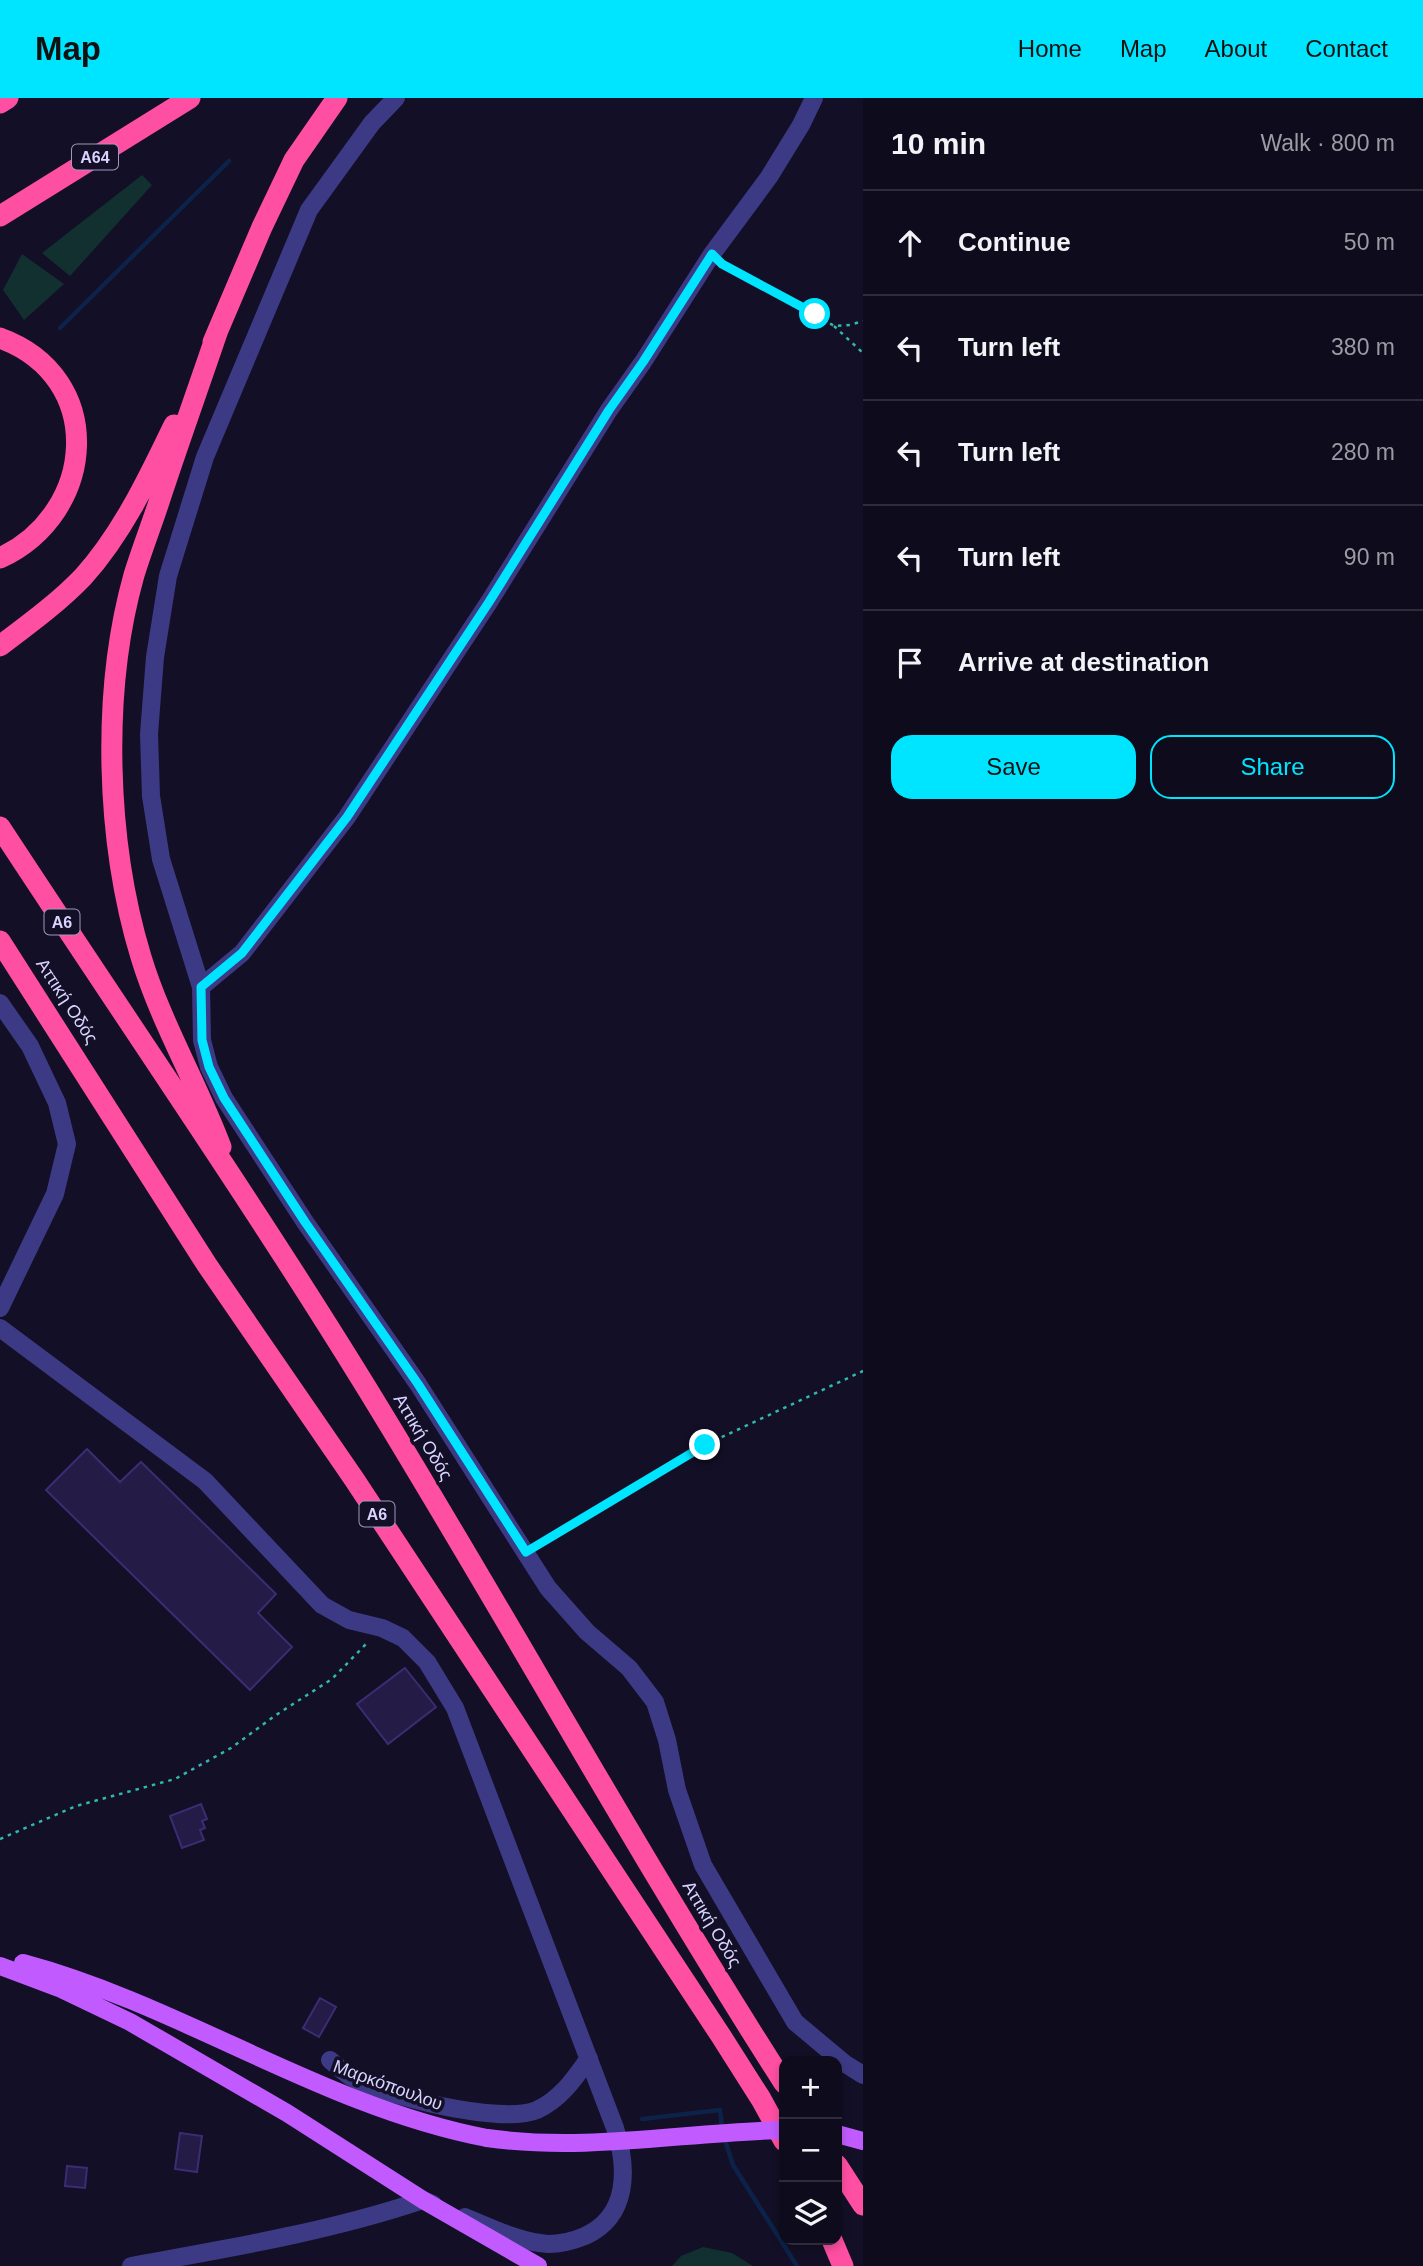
<!DOCTYPE html>
<meta charset="utf-8">
<style>
:root{--surface:#0e0b1c;--page:#171425;--text:#f1f3f6;--muted:#9b9ba3;--line:#2e2b3b;--accent:#00e5ff}
body{margin:0;font-family:Arial,sans-serif;background:var(--page);color:var(--text)}
.controls{position:absolute;right:21px;bottom:21px;display:grid;overflow:hidden;border-radius:14px;box-shadow:0 4px 10px #0003}
.controls button{width:63px;height:63px;display:grid;place-items:center;padding:0;border:0;border-bottom:2px solid var(--line);background:var(--surface);color:var(--text);font:35px sans-serif}
.stop{position:absolute;width:21px;height:21px;margin:-16px;border:5px solid #00e5ff;border-radius:50%;background:#fff}
.stop.end{background:#00e5ff;border-color:#fff;box-shadow:0 2px 7px #0008}
.list{margin:0;padding:0;list-style:none}
h2{display:flex;justify-content:space-between;align-items:center;height:91px;margin:0;padding:0 28px;font-size:30px}
h2 small{font-size:23px;font-weight:400;color:var(--muted)}
.list li{display:grid;grid-template-columns:46px 1fr auto;gap:21px;align-items:center;box-sizing:border-box;height:105px;padding:0 28px;border-top:2px solid var(--line)}
.list b{display:block;font-size:26px;white-space:nowrap}
.list em{font-size:23px;font-style:normal;color:var(--muted)}
.actions{display:flex;gap:14px;padding:21px 28px}
.actions a{flex:1;padding:16px 0;border:2px solid var(--accent);border-radius:21px;text-align:center;font-size:24px;color:var(--accent)}
.actions .main{background:var(--accent);color:#111}
.icon{flex:none;width:38px;height:38px;fill:none;stroke:currentColor;stroke-width:2;stroke-linecap:round;stroke-linejoin:round}
.map{position:relative;flex:none;width:863px;height:2168px;overflow:hidden}
header{display:flex;align-items:center;gap:42px;box-sizing:border-box;height:98px;padding:0 35px;background:var(--accent);color:#111}
header strong{font-size:33px}
nav{display:flex;gap:38px;margin-inline-start:auto;font-size:24px}
main{display:flex}
aside{flex:1;background:var(--surface)}
.map>svg:first-child{display:block}
.green{fill:#12302f}
.lines{fill:none;stroke-linecap:round;stroke-linejoin:round}
.stream{stroke:#0c2248;stroke-width:4.5}
.building{fill:#241b47;stroke:#3b2d73;stroke-width:2}
.path{stroke:#2fb8b0;stroke-width:2.5;stroke-dasharray:3.5 5;stroke-linecap:butt}
.minor{stroke:#3d3a85;stroke-width:18}
.major{stroke:#c25bff;stroke-width:18}
.highway{stroke:#ff4fa3;stroke-width:21}
.major-bridge{stroke:#c25bff;stroke-width:18}
.route{stroke:#00e5ff;stroke-width:9}
.labels{text-anchor:middle;dominant-baseline:central;stroke-width:7;stroke-linejoin:round;paint-order:stroke}
.shield{fill:#130f26;stroke:#9e99be;stroke-width:2}
.shield-label{font-size:16px;font-weight:bold;fill:#d9d4ff}
.street-label{font-size:18px;fill:#d9d4ff;stroke:#130f26}
</style>
<header>
<strong>Map</strong>
<nav><a>Home</a><a>Map</a><a>About</a><a>Contact</a></nav>
</header>
<main>
<div class="map">
<svg width="863" height="2168" viewBox="0 0 863 2168">
<rect width="100%" height="100%" fill="#130f26"/>
<!-- green -->
<path class="green" d="M142 77 152 87 70 178 42 155Z
M22 156 64 186 24 222 3 192Z
M703 2149 732 2155 753 2168H672L681 2158Z"/>
<g class="lines">
<!-- stream -->
<path class="stream" d="M60 230 229 63
M642 2021 720 2012 722 2030
M724 2039 733 2067 797 2168"/>
</g>
<!-- building -->
<path class="building" d="M87 1351 120 1384 141 1364 276 1496 258 1515 292 1549 250 1592 46 1392Z
M405 1570 436 1609 388 1646 357 1606Z
M201 1706 207 1721 202 1723 205 1730 200 1732 204 1742 182 1750 170 1718Z
M320 1900 336 1909 319 1939 303 1930Z
M180 2035 202 2038 197 2074 175 2071Z
M67 2068 87 2070 85 2090 65 2088Z"/>
<g class="lines">
<!-- path -->
<path class="path" d="M726 168 815 216 834 228 850 227 863 223
M834 228 863 255
M538 1446 705 1347 863 1273
M0 1741 76 1708 175 1681 231 1650 276 1617 332 1581 368 1544"/>
<!-- minor -->
<path class="minor" d="M396 0 372 25 309 112 205 359 168 478 155 559 149 636 151 698 161 761 201 889 202 942 209 969 224 1000 305 1124 418 1286 548 1490 587 1534 629 1570 655 1604 667 1642 677 1692 703 1767 795 1924 844 1965 863 1977
M201 889 242 855 347 719 489 504 609 312 643 264 712 156 769 79 801 27 814 0
M0 905 30 948 57 1005 67 1046 55 1096 0 1210
M0 1230 205 1383 322 1507 349 1522 382 1530 403 1540 427 1564 455 1610 615 2030C628 2070 629 2118 585 2138 573 2143 561 2146 548 2146 519 2144 492 2130 465 2119
M330 1962C336 1967 343 1974 351 1979 383 1998 502 2027 537 2012 561 2001 575 1980 589 1960
M131 2168C229 2150 328 2134 423 2102L433 2106"/>
<!-- major -->
<path class="major" d="M23 1865C183 1908 324 2009 487 2040
M0 1868 59 1890 130 1924 287 2015 423 2102 538 2168
M837 2036 863 2043"/>
<!-- highway -->
<path class="highway" d="M0 5 8 0
M0 118 190 0
M218 232C198 291 177 349 158 407 150 431 141 454 134 477 101 594 106 744 141 859 161 925 197 985 221 1049
M0 240C107 279 97 415 0 460
M213 244 262 129 294 62 337 0
M0 548C29 526 58 505 83 479 122 436 149 379 174 327
M0 729C121 914 247 1096 363 1284 506 1516 637 1756 784 1985
M0 843 207 1167 354 1381 721 1938 761 2001 784 2043
M837 2067 863 2107
M832 2142 843 2168"/>
<!-- major-bridge -->
<path class="major-bridge" d="M487 2040C587 2054 685 2034 784 2032"/>
</g>
<g class="lines">
<!-- route -->
<path class="route" d="M705 1347 526 1454 418 1286 305 1124 224 1000 209 969 202 942 201 889 242 855 347 719 489 504 609 312 643 264 712 156 722 166 815 216"/>
</g>
<g class="labels">
<!-- shield labels -->
<g class="shield">
<rect x="72" y="46.5" width="46" height="25" rx="5"/>
<rect x="44.5" y="811.5" width="35" height="25" rx="5"/>
<rect x="359.5" y="1403.5" width="35" height="25" rx="5"/>
</g>
<g class="shield-label">
<text x="95" y="59">Α64</text>
<text x="62" y="824">Α6</text>
<text x="377" y="1416">Α6</text>
</g>
<!-- street labels -->
<g class="street-label">
<text transform="translate(67 903) rotate(57)">Αττική Οδός</text>
<text transform="translate(423 1339) rotate(59)">Αττική Οδός</text>
<text transform="translate(712 1826) rotate(59)">Αττική Οδός</text>
<text transform="translate(388 1987) rotate(20)">Μαρκόπουλου</text>
</g>
</g>
</svg>
<div class="controls">
<button>+</button>
<button>−</button>
<button><svg class="icon" aria-label="layers" viewBox="0 0 24 24"><path d="M12 4l9 5-9 5-9-5zM3 14l9 5 9-5"/></svg></button>
</div>
<div class="stop" style="left:815px;top:216px"></div>
<div class="stop end" style="left:705px;top:1347px"></div>
</div>
<aside>
<h2>10 min<small>Walk · 800 m</small></h2>
<ul class="list">
<li><svg class="icon" aria-label="ahead" viewBox="0 0 24 24"><path d="M12 20V5M6 11l6-6 6 6"/></svg><div><b>Continue</b></div><em>50 m</em></li>
<li><svg class="icon" aria-label="left" viewBox="0 0 24 24"><path d="M17 20v-9H6M10 6l-5 5 5 5"/></svg><div><b>Turn left</b></div><em>380 m</em></li>
<li><svg class="icon" aria-label="left" viewBox="0 0 24 24"><path d="M17 20v-9H6M10 6l-5 5 5 5"/></svg><div><b>Turn left</b></div><em>280 m</em></li>
<li><svg class="icon" aria-label="left" viewBox="0 0 24 24"><path d="M17 20v-9H6M10 6l-5 5 5 5"/></svg><div><b>Turn left</b></div><em>90 m</em></li>
<li><svg class="icon" aria-label="arrive" viewBox="0 0 24 24"><path d="M6 21V4h12l-3 4 3 4H6"/></svg><div><b>Arrive at destination</b></div></li>
</ul>
<div class="actions"><a class="main">Save</a><a>Share</a></div>
</aside>
</main>
